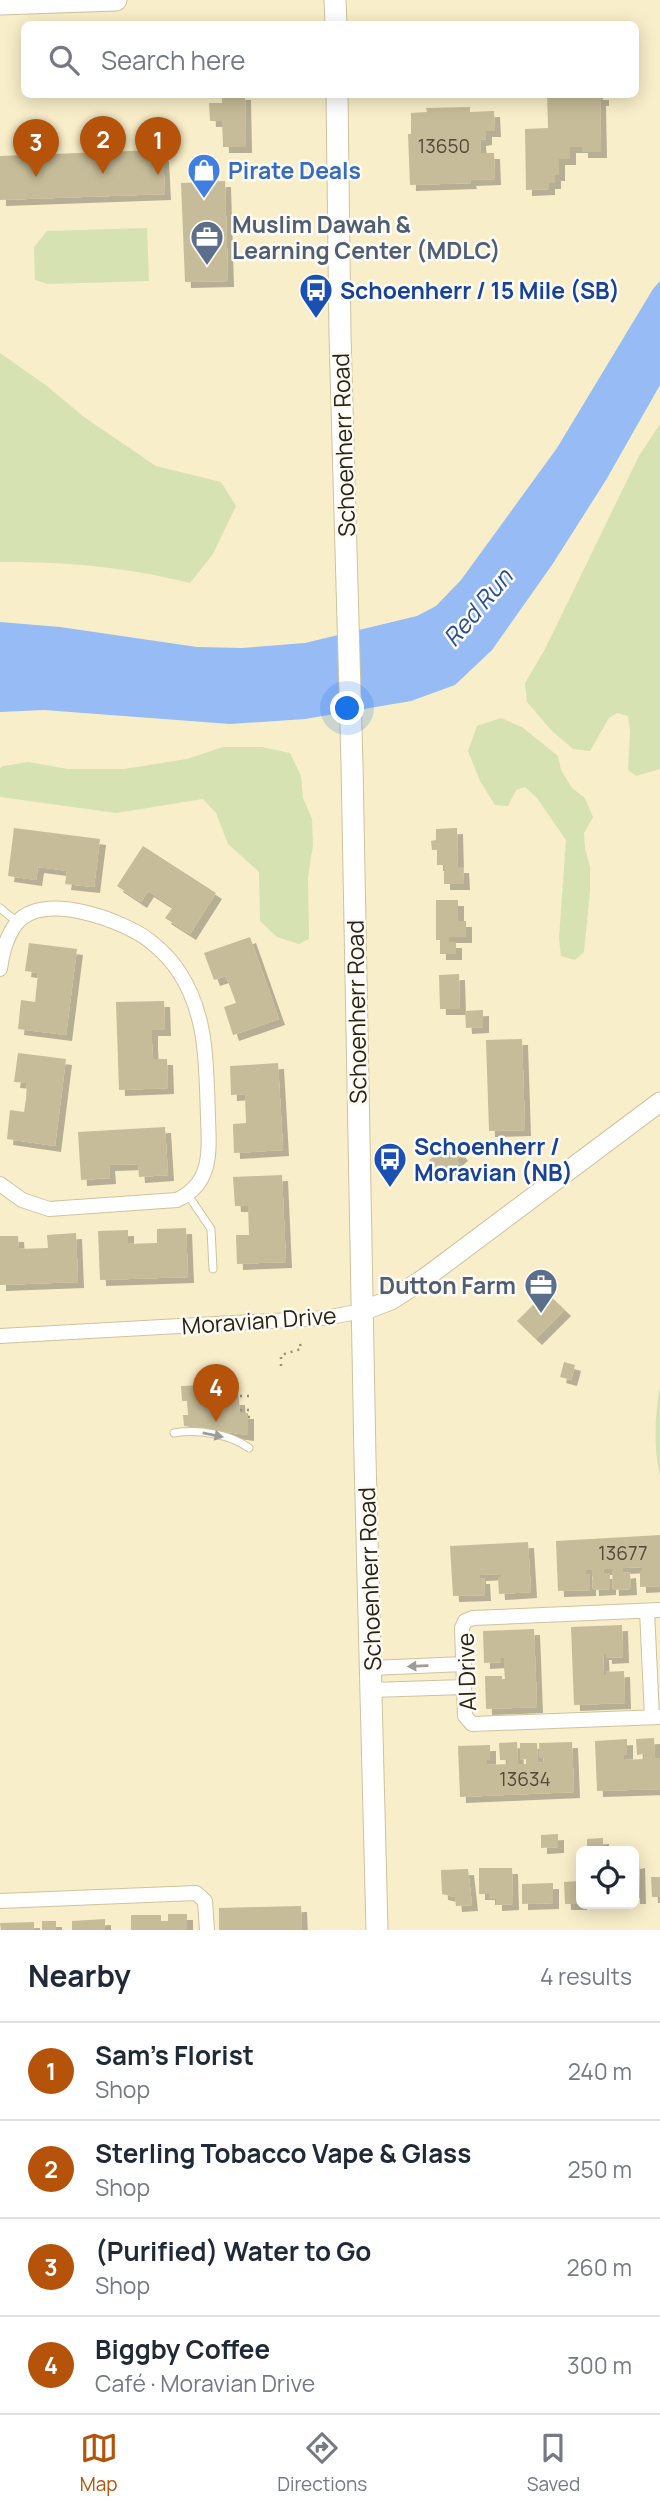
<!DOCTYPE html>
<meta charset="utf-8">
<style>
:root{--surface:#fff;--page:#f2f2f3;--text:#1f2937;--muted:#747a83;--line:#e0e1e3;--accent:#b45309}
body{margin:0;font-family:Manrope,sans-serif;background:var(--page);color:var(--text)}
.controls{position:absolute;right:21px;bottom:21px;display:grid;overflow:hidden;border-radius:10px;box-shadow:0 4px 18px #0003}
.controls button{width:63px;height:63px;display:grid;place-items:center;padding:0;border:0;border-bottom:2px solid var(--line);background:var(--surface);color:var(--text);font:35px sans-serif}
.you{position:absolute;left:348px;top:709px;width:24px;height:24px;margin:-18px;border:5px solid #fff;border-radius:50%;background:#1a73e8;box-shadow:0 0 0 10px #1a73e833}
.badge{display:grid;place-items:center;width:46px;height:46px;border-radius:50%;background:var(--accent);color:#fff;font-size:23px;font-weight:700}
.pin{position:absolute;translate:-50% -58px;filter:drop-shadow(0 2px 4px #0008)}
.pin::after{content:'';position:absolute;top:37px;width:24px;height:21px;background:inherit;clip-path:polygon(0 0,100% 0,50% 100%)}
.list{margin:0;padding:0;list-style:none}
h2{display:flex;justify-content:space-between;align-items:center;height:91px;margin:0;padding:0 28px;font-size:30px}
h2 small{font-size:23px;font-weight:400;color:var(--muted)}
.list li{display:grid;grid-template-columns:46px 1fr auto;gap:21px;align-items:center;box-sizing:border-box;height:98px;padding:0 28px;border-top:2px solid var(--line)}
.list b{display:block;font-size:26px;white-space:nowrap}
.list p{margin:0;font-size:23px;white-space:nowrap;color:var(--muted)}
.list em{font-size:23px;font-style:normal;color:var(--muted)}
.icon{flex:none;width:38px;height:38px;fill:none;stroke:currentColor;stroke-width:2;stroke-linecap:round;stroke-linejoin:round}
.map{position:relative;flex:none;width:660px;height:1930px;overflow:hidden}
.search{position:absolute;background:var(--surface);box-shadow:0 4px 18px #0003;left:21px;right:21px;top:21px;height:77px;display:flex;align-items:center;gap:18px;box-sizing:border-box;padding:0 24px;border-radius:10px;color:var(--muted);font-size:26px}
.sheet{height:483px;background:var(--surface)}
nav{display:flex;justify-content:space-around;align-items:center;box-sizing:border-box;height:98px;border-top:2px solid var(--line);background:var(--surface);font-size:19px;color:var(--muted)}
nav a{display:grid;justify-items:center;gap:4px}
nav .on{color:var(--accent)}
.map>svg:first-child{display:block}
.green{fill:#d6e2b2}
.water{fill:#97bbf5}
.building{fill:#c6bc99;filter:url(#shadow)}
.lines{fill:none;stroke-linecap:round;stroke-linejoin:round}
.service-casing{stroke:#cdc39f;stroke-width:9}
.minor-casing{stroke:#cdc39f;stroke-width:16}
.tertiary-casing{stroke:#cdc39f;stroke-width:21}
.secondary-casing{stroke:#cdc39f;stroke-width:23}
.path{stroke:#989177;stroke-width:2.5;stroke-dasharray:2 5;stroke-linecap:butt}
.service{stroke:#fff;stroke-width:7}
.minor{stroke:#fff;stroke-width:14}
.tertiary{stroke:#fff;stroke-width:19}
.secondary{stroke:#fff;stroke-width:21}
.oneway{fill:#9e9c97}
.labels{text-anchor:middle;dominant-baseline:central;stroke-width:5;stroke-linejoin:round;paint-order:stroke}
.number-label{font-size:19px;fill:#504a38}
.shop-label{font-size:23px;font-weight:bold;fill:#366cbe;stroke:#fdfbf4;text-anchor:start}
.service-label{font-size:23px;font-weight:bold;fill:#4e5e75;stroke:#fdfbf4;text-anchor:start}
.transit-label{font-size:23px;font-weight:bold;fill:#164399;stroke:#fdfbf4;text-anchor:start}
.street-label{font-size:23px;fill:#282417;stroke:#fdfbf4}
.water-label{font-size:24px;font-style:italic;fill:#254e93;stroke:#fdfbf4}
</style>
<div class="map">
<svg width="660" height="1930" viewBox="0 0 660 1930">
<defs>
<filter id="shadow"><feDropShadow dx="6" dy="6" stdDeviation="0" flood-color="#0004"/></filter>
</defs>
<rect width="100%" height="100%" fill="#f8eec9"/>
<!-- green -->
<path class="green" d="M147 228 149 281 48 284 35 280 34 247 47 231Z
M0 353 47 386 84 417 156 466 221 482 236 506 213 554 190 583C128 567 63 561 0 562Z
M660 424V769L636 776 628 770 630 732 628 716 617 713 609 718 590 751 573 749 551 730 527 702 525 683 545 649 639 456Z
M501 718 522 727 558 756 561 770 572 788 585 798 593 817 584 833 585 848 590 867V891L584 952 575 960 561 956 559 938 566 840 537 798 525 787 516 790 508 806 495 805 480 781 468 751 477 726Z
M223 747H262L290 753 301 776 303 798 312 819 313 845 308 877 309 939 299 944 277 937 260 921 259 872 228 844 216 813 203 799 116 813 0 797V768L3 766 28 762 68 769H124L187 759Z
M660 1385V1476C653 1445 655 1416 660 1385Z"/>
<!-- water -->
<path class="water" d="M660 281V385L606 480 552 565 492 650 455 685 411 701 305 719 230 724 44 710 0 712V622L60 627 197 647 242 648 305 643 417 616 436 606 461 580 557 448 653 289Z"/>
<!-- building -->
<path class="building" d="M222 94H245L246 147H223L222 121H210L209 103H222Z
M547 94H603V100H600L601 152H582V147H570V159H559V175H555V183H549V189L526 190 525 129 548 128Z
M470 107V112L494 111 495 131H486V139L480 140 481 153H494L495 179 470 180 471 183 410 185 408 134H411V113L427 112 426 108Z
M156 150 163 156 165 194 0 200V156Z
M225 181 228 281 185 282 181 183Z
M14 828 100 839 94 887 65 884 67 871 54 869 38 867 36 880 8 876Z
M457 828 458 867H463L464 884H444V865H437V850H432L431 841 436 840V829Z
M143 846 216 893 190 934 165 918 173 907 148 891 141 902 117 886Z
M436 900H458V921H466V937H449V942H456V954H440V940H436Z
M250 937 279 1019 233 1035 224 1007 236 1003 226 976 214 980 204 953Z
M29 943 77 949 66 1035 18 1029 21 1000 35 1002 38 973 25 971Z
M459 974 460 1009H440L439 975Z
M164 1001 165 1030H152V1044L153 1059H167L168 1088 119 1090 116 1002Z
M483 1010V1027L466 1028 465 1011Z
M522 1039 525 1130 489 1131 486 1040Z
M18 1053 66 1059 55 1146 7 1139 10 1110 24 1112 26 1099 27 1083 14 1082Z
M278 1063 283 1150 234 1153 233 1124 246 1123 245 1094 231 1095 230 1066Z
M165 1127 168 1175 139 1177 138 1164 109 1165 110 1178 81 1180 78 1132Z
M446 1147 449 1152 456 1147 462 1155 456 1160 459 1164 441 1177 429 1160Z
M282 1175 286 1262 237 1264 236 1235H249L248 1206H235L233 1177Z
M186 1228 188 1277 100 1280 98 1231 128 1230V1244L157 1243V1229Z
M76 1233 78 1282 0 1285V1236H18L19 1249 48 1248 47 1235Z
M546 1292 565 1310 536 1339 517 1321Z
M564 1362 575 1365 571 1380 560 1377Z
M232 1384 233 1399H239L240 1413H248V1435L184 1426 183 1415H188L187 1401H182L181 1386Z
M660 1535V1586L640 1587V1571H643L642 1567 623 1568V1573L630 1572 631 1589 613 1590 612 1569H603L604 1573H610V1589L593 1590 592 1570H586V1574H590V1590L558 1591 556 1541Z
M528 1542 531 1592 499 1594 498 1577H501V1574L480 1575V1578H484L485 1595 453 1596 450 1546Z
M622 1625 623 1657 606 1658V1654H603L604 1675H606V1672L624 1671 625 1703 574 1705 571 1627Z
M534 1629 537 1707 486 1709 485 1676H502V1679H505L504 1668V1658H501V1662L484 1663 483 1631Z
M654 1738 655 1758H660V1789L597 1791 595 1741 627 1739V1755H624V1760L644 1759V1754L637 1755 636 1739Z
M517 1742 518 1764H526V1759L520 1760V1743H537L538 1763 544 1762V1758H540L539 1743 572 1742 574 1792 460 1797 458 1746 490 1745V1760H487V1765L507 1764V1760H500L499 1743Z
M558 1834V1847L541 1848V1835Z
M603 1838V1851H587V1839Z
M639 1862 640 1898H634V1863Z
M479 1868H512L513 1904 496 1905V1899H489V1894H479Z
M468 1869 472 1905 456 1906 455 1897 442 1894 441 1870Z
M651 1877H660V1897H652Z
M581 1881V1904H565L564 1882Z
M553 1883V1903L522 1904V1884Z
M301 1906 302 1930H219V1908Z
M168 1914H187V1930H131V1915H161V1921H168Z
M105 1919V1930H72V1921Z
M42 1921H56V1930H42Z
M34 1922V1930H1L0 1923Z"/>
<g class="lines">
<defs>
<path id="service" d="M0 908 17 922
M188 1195 211 1229 213 1269
M174 1433C198 1429 230 1434 249 1448"/>
<path id="minor" d="M0 969C2 954 6 937 16 924 41 890 123 920 150 941 160 949 172 961 179 972 208 1016 206 1066 208 1117 209 1151 213 1183 177 1200L49 1209 22 1200 0 1184
M0 1336 325 1318 362 1311
M660 1610 473 1618 465 1621 462 1628 465 1716 472 1724 660 1717
M647 1611 652 1717
M371 1668 464 1664
M372 1690 464 1687
M0 1901 196 1893 205 1901 207 1930"/>
<path id="tertiary" d="M362 1311 391 1300 425 1278 660 1102"/>
<path id="secondary" d="M335 0 336 24
M0 4 116 0
M337 94 340 335 352 764 365 1458 377 1930"/>
</defs>
<!-- service casing -->
<use href="#service" class="service-casing"/>
<!-- minor casing -->
<use href="#minor" class="minor-casing"/>
<!-- tertiary casing -->
<use href="#tertiary" class="tertiary-casing"/>
<!-- secondary casing -->
<use href="#secondary" class="secondary-casing"/>
<!-- path -->
<path class="path" d="M281 1366V1355L301 1349 300 1343
M233 1396H254
M240 1410H254
M248 1417H254"/>
<!-- service -->
<use href="#service" class="service"/>
<!-- minor -->
<use href="#minor" class="minor"/>
<!-- tertiary -->
<use href="#tertiary" class="tertiary"/>
<!-- secondary -->
<use href="#secondary" class="secondary"/>
</g>
<!-- one-way arrows -->
<defs><path id="oneway-solid" d="M-6-.8H1V-3.2L6.5 0L1 3.2V.8H-6Z" transform="scale(1.75)"/></defs>
<g class="oneway">
<use href="#oneway-solid" transform="translate(213 1435) rotate(11)"/>
<use href="#oneway-solid" transform="translate(418 1666) rotate(178)"/>
</g>
<!-- icons -->
<defs>
<symbol id="shop-pin" viewBox="-11 -11 22 30"><path d="M0 17L-7.5 6A9.5 9.5 0 1 1 7.5 6Z" fill="#3f7fe0" stroke="#fdfbf4"/><path d="M-5-2.5h2.3a2.7 3.5 0 0 1 5.4 0H5L5.5 6h-11ZM-1.5-2.5h3a1.5 2.3 0 0 0-3 0Z" fill="#fff"/></symbol>
<symbol id="office-pin" viewBox="-11 -11 22 30"><path d="M0 17L-7.5 6A9.5 9.5 0 1 1 7.5 6Z" fill="#5c6f8a" stroke="#fdfbf4"/><path d="M-6-3h4V-5.5h4V-3h4V5H-6ZM-1-4.5V-3h2v-1.5ZM-6 0V1H6V0Z" fill="#fff"/></symbol>
<symbol id="bus-pin" viewBox="-11 -11 22 30"><path d="M0 17L-7.5 6A9.5 9.5 0 1 1 7.5 6Z" fill="#1a4fb4" stroke="#fdfbf4"/><path d="M-5-6H5V4H4V6H2V4H-2V6H-4V4H-5ZM-3.5-4V0h7V-4ZM-3.5 1.2v1.5H-2V1.2ZM2 1.2v1.5H3.5V1.2Z" fill="#fff"/></symbol>
</defs>
<g fill-rule="evenodd">
<use href="#shop-pin" x="185" y="151" width="38" height="52"/>
<use href="#office-pin" x="188" y="218" width="38" height="52"/>
<use href="#bus-pin" x="297" y="271" width="38" height="52"/>
<use href="#bus-pin" x="371" y="1140" width="38" height="52"/>
<use href="#office-pin" x="522" y="1266" width="38" height="52"/>
</g>
<g class="labels">
<!-- number labels -->
<g class="number-label">
<text x="444" y="146">13650</text>
<text x="623" y="1553">13677</text>
<text x="525" y="1779">13634</text>
</g>
<!-- shop labels -->
<g class="shop-label">
<text x="228" y="170">Pirate Deals</text>
</g>
<!-- service labels -->
<g class="service-label">
<text x="232" y="224">Muslim Dawah &amp;<tspan x="232" dy="26">Learning Center (MDLC)</tspan></text>
<text x="516" y="1285" text-anchor="end">Dutton Farm</text>
</g>
<!-- transit labels -->
<g class="transit-label">
<text x="340" y="290">Schoenherr / 15 Mile (SB)</text>
<text x="414" y="1146">Schoenherr /<tspan x="414" dy="26">Moravian (NB)</tspan></text>
</g>
<!-- street labels -->
<g class="street-label">
<text transform="translate(343 445) rotate(-92)">Schoenherr Road</text>
<text transform="translate(356 1012) rotate(-91)">Schoenherr Road</text>
<text transform="translate(259 1320) rotate(-4)">Moravian Drive</text>
<text transform="translate(369 1579) rotate(-92)">Schoenherr Road</text>
<text transform="translate(466 1672) rotate(-92)">Al Drive</text>
</g>
<!-- water labels -->
<g class="water-label">
<text transform="translate(477 607) rotate(-50)">Red Run</text>
</g>
</g>
</svg>
<div class="controls">
<button><svg class="icon" aria-label="locate" viewBox="0 0 24 24"><circle cx="12" cy="12" r="6"/><path d="M12 2v4M12 18v4M2 12h4M18 12h4"/></svg></button>
</div>
<div class="you"></div>
<div class="pin badge" style="left:158px;top:175px">1</div>
<div class="pin badge" style="left:103px;top:174px">2</div>
<div class="pin badge" style="left:36px;top:177px">3</div>
<div class="pin badge" style="left:216px;top:1422px">4</div>
<div class="search"><svg class="icon" aria-label="search" viewBox="0 0 24 24"><circle cx="10" cy="10" r="6"/><path d="M15 15l6 6"/></svg>Search here</div>
</div>
<section class="sheet">
<h2>Nearby<small>4 results</small></h2>
<ul class="list">
<li><span class="badge">1</span><div><b>Sam's Florist</b><p>Shop</p></div><em>240 m</em></li>
<li><span class="badge">2</span><div><b>Sterling Tobacco Vape &amp; Glass</b><p>Shop</p></div><em>250 m</em></li>
<li><span class="badge">3</span><div><b>(Purified) Water to Go</b><p>Shop</p></div><em>260 m</em></li>
<li><span class="badge">4</span><div><b>Biggby Coffee</b><p>Café · Moravian Drive</p></div><em>300 m</em></li>
</ul>
</section>
<nav>
<a class="on"><svg class="icon" aria-label="map" viewBox="0 0 24 24"><path d="M3 6l6-2 6 2 6-2v14l-6 2-6-2-6 2zM9 4v14M15 6v14"/></svg>Map</a>
<a><svg class="icon" aria-label="directions" viewBox="0 0 24 24"><path d="M12 3l9 9-9 9-9-9zM9 14v-3h6M13 9l2 2-2 2"/></svg>Directions</a>
<a><svg class="icon" aria-label="saved" viewBox="0 0 24 24"><path d="M7 4h10v16l-5-4-5 4z"/></svg>Saved</a>
</nav>
